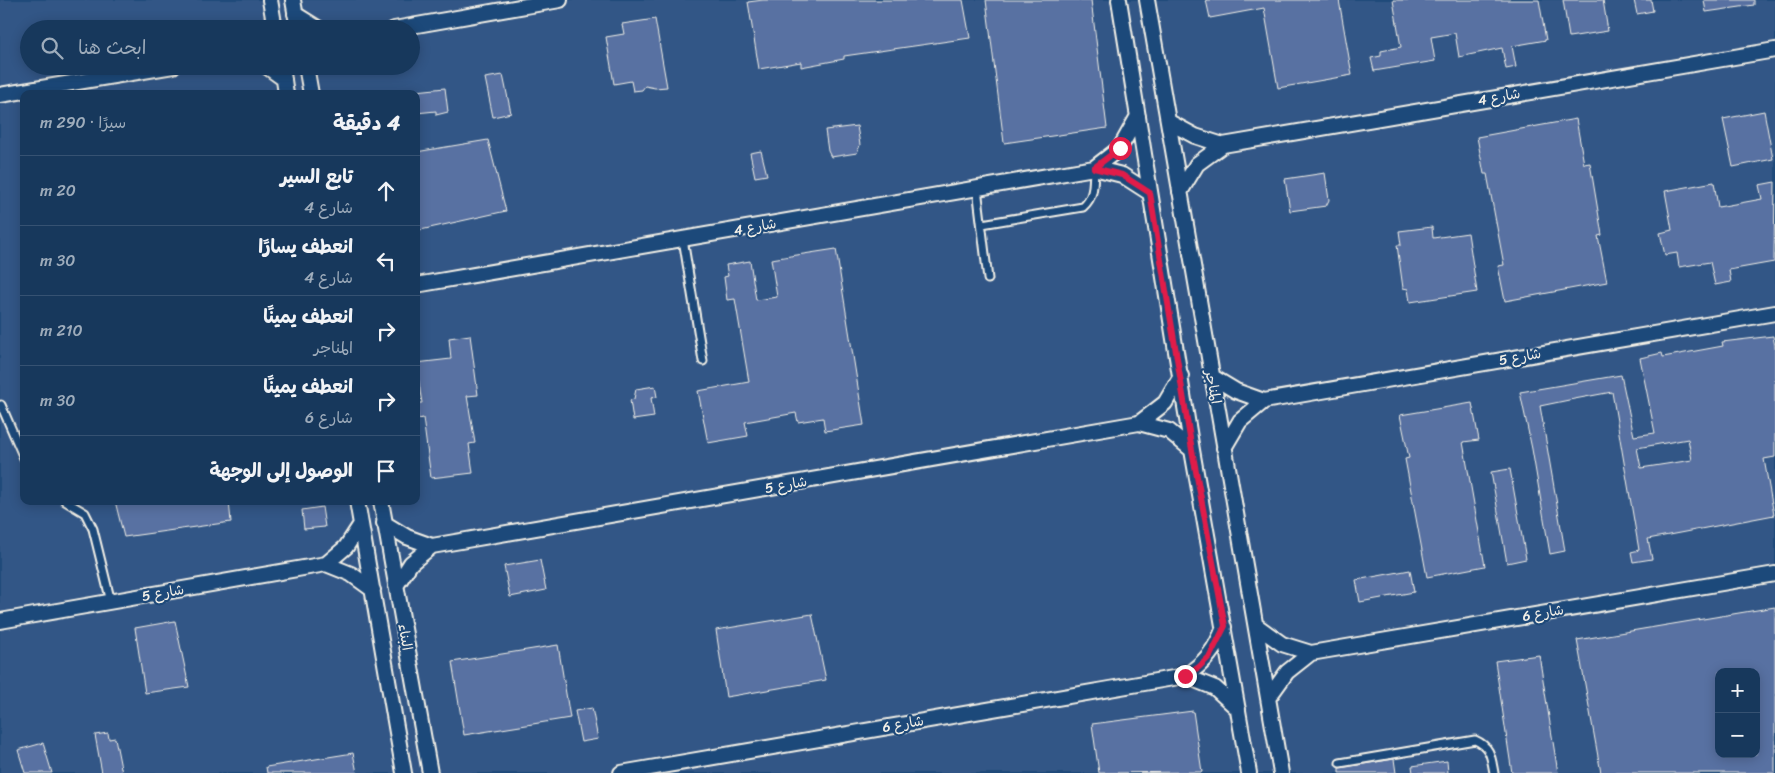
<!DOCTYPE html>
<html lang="ar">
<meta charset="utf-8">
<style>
:root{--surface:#17385c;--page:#244365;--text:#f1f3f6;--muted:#9eacbb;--line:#365272}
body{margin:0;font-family:Sriracha,"Playpen Sans Arabic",sans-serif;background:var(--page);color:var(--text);direction:rtl}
.controls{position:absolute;right:15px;bottom:15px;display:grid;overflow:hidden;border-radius:10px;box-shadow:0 2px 12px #0003}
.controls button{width:45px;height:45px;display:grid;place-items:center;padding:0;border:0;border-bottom:1px solid var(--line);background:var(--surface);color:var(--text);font:25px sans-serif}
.stop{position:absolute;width:15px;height:15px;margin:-11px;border:4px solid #e11d48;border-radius:50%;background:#fff}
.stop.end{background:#e11d48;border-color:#fff;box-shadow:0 1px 5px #0008}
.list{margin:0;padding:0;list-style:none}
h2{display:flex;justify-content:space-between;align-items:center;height:65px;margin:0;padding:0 20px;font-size:21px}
h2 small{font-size:16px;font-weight:400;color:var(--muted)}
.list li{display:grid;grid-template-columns:32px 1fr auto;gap:15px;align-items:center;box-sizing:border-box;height:70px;padding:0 20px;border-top:1px solid var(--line)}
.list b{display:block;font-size:19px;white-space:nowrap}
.list p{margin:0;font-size:16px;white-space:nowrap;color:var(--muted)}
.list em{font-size:16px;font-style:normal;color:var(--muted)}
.icon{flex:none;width:28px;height:28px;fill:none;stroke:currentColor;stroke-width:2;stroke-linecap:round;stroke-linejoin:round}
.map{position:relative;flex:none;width:1775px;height:773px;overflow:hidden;direction:ltr}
.search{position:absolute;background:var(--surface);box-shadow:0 2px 12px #0003;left:20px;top:20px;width:400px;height:55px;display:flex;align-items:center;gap:12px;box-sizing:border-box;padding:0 18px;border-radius:28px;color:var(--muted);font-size:19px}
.panel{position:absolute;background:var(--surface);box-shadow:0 2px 12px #0003;left:20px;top:90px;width:400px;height:415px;border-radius:10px;direction:rtl}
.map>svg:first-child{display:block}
.built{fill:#305686;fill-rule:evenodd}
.building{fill:#5971a2;stroke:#f4f1e8;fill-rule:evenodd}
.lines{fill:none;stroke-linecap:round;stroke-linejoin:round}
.service-casing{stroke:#f4f1e8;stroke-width:11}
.minor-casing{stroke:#f4f1e8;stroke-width:18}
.service{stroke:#1f4a7a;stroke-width:7}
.minor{stroke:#1f4a7a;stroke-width:14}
.route{stroke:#e11d48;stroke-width:6}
.labels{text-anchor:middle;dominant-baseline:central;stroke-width:4.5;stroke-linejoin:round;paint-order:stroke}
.street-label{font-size:14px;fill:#f4f1e8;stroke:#1f4a7a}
</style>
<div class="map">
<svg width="1775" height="773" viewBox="0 0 1775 773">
<rect width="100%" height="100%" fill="#1f4a7a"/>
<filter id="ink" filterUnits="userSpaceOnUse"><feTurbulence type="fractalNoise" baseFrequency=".02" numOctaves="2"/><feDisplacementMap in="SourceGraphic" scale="10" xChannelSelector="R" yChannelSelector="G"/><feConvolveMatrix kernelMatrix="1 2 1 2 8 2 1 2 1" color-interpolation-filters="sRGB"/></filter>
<g filter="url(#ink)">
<!-- built -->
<path class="built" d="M0 0H1775V773H0ZM29 29H411V66H29ZM24 94H416V501H24ZM1719 672H1756V754H1719Z"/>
<!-- building -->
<path class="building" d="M763 0H963L970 38 844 56V59L801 67V62L759 69 748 2Z
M986 0H1091L1107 128 1004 143Z
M1206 0H1339L1352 75 1278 88 1264 8 1210 18Z
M1393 0H1539L1546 40 1512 46 1516 67 1506 69 1502 48 1459 57 1455 33 1431 37 1435 61 1374 71 1371 58 1381 56V51L1401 47Z
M1563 0H1603L1608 31 1569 37Z
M1634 0H1651L1653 11 1637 14Z
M1704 0H1754V5L1706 12Z
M655 19 667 87 655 88 645 86 642 90 633 91 631 81 614 84 606 37 624 34 622 24Z
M503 75 511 113 493 117 485 78Z
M445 88 448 112 436 115V111L416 113V91Z
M1764 111 1773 159 1733 167 1723 119Z
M1576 119 1584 164 1590 163 1602 235 1598 236 1607 282 1505 301 1498 266 1504 265 1487 174H1484L1477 137Z
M857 126 860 145 857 153 831 157 828 151 825 130Z
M488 140 506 211 416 231V152Z
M761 151 767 175 755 177 750 153Z
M1325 173 1329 200 1326 206 1290 211 1285 179Z
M1714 182 1718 207 1762 199 1759 185 1775 182 1774 262 1729 270 1731 282 1715 285 1710 262 1679 267 1677 253 1665 255 1660 233 1672 230 1665 191Z
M1432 227 1433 238 1468 233 1477 292 1410 302 1408 289 1403 288 1397 245H1401L1399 231Z
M836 249 864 425 825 431 823 418 798 422 796 413 745 422 748 436 708 443 698 391 749 382 735 299 727 300 724 277 728 276 726 265 750 261 756 300 777 297 771 259Z
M470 335 478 395 467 396 475 443 469 444 473 473 431 478 423 418 418 419 417 403H422L416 363 451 359 449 338Z
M1773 336 1775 346V457L1764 459 1774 515 1648 539 1652 559 1633 562 1631 552 1639 550 1612 392 1569 400 1540 406 1565 551 1550 554 1532 449 1520 392 1621 375 1634 436 1655 433 1640 358 1662 353 1663 357 1723 346 1722 342ZM1688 439 1692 460 1641 468 1637 448Z
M655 386 657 397 651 398 654 417 633 420 630 400 634 399 636 389Z
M1472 403 1479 440 1463 442 1485 566 1427 577 1405 459 1409 458 1400 415Z
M1510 469 1526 559 1507 563 1491 472Z
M115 501H229L231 522 124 537Z
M322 507 325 527 304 529 302 510Z
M540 560 546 590 510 597 504 566Z
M1410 570 1414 592 1360 602 1356 580Z
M1775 607V773H1601L1577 640ZM1719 672H1756V754H1719Z
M812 614 826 680 726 697 716 630Z
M175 621 189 687 145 693 135 628Z
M558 645 570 718 464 735 452 662Z
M1539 655 1558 773H1512L1495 661Z
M592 708 598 739 581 742 575 711Z
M1193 711 1202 772 1099 773 1092 724Z
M108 733 109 739 115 738 122 773H102L95 735Z
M43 743 52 773H25L18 750Z
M353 753 357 773H267L266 767Z
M1394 759 1396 773H1339V768Z
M1447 761 1448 773H1413L1412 766Z"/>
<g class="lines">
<defs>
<path id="service" d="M977 188 988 279
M982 224 1083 207C1095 196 1093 184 1094 168
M683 239 703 361
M1 405 24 458
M65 501 85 513 93 529 111 602
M1340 763 1475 740C1491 747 1491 757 1494 773"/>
<path id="minor" d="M270 0 275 29
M293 0 298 29
M1119 0 1192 450 1249 773
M1147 0 1281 773
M295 14 319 29
M394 29 560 0
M266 66 284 79
M282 66 286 94
M306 66 311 94
M0 95 173 66
M1169 122 1195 136 1223 145
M1094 168 1120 148 1138 116
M1180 192 1197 164 1223 145 1775 50
M416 285 1094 168 1122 175 1150 193
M1211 376 1236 391 1264 401 1775 313
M1139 423 1165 403 1181 376
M1224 448 1240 421 1264 401
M357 501 404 773
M381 501 430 773
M384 523 407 537 432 546
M326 564 351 574 373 590
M396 586 411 563 432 546 1139 423 1169 431 1192 450
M0 621 326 564 346 547 361 524
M1257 626 1282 644 1311 653 1775 574
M1185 676 1215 688 1238 709
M1269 697 1287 672 1311 653
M621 773 1185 676C1205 663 1216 649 1224 627"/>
</defs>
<!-- service casing -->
<use href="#service" class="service-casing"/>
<!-- minor casing -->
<use href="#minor" class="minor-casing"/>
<!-- service -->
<use href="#service" class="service"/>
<!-- minor -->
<use href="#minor" class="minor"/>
</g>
</g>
<g class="lines" filter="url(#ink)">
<!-- route -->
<path class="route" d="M1120 148 1094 168 1122 175 1150 193 1192 450 1225 626 1210 656 1199 667 1185 676"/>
</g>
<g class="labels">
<!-- street labels -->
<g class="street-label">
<text transform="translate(1499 97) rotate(-10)">شارع 4</text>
<text transform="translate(755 227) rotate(-10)">شارع 4</text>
<text transform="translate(1520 357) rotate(-10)">شارع 5</text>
<text transform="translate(1213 387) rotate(79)">المناجر</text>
<text transform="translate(786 485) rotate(-10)">شارع 5</text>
<text transform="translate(163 593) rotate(-10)">شارع 5</text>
<text transform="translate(1543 613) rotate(-10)">شارع 6</text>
<text transform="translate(405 637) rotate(80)">البناء</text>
<text transform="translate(903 724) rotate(-10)">شارع 6</text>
</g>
</g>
</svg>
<div class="controls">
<button>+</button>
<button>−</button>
</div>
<div class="stop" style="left:1120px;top:148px"></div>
<div class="stop end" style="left:1185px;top:676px"></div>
<div class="search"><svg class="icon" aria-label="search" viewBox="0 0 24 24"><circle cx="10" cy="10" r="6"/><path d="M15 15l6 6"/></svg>ابحث هنا</div>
<section class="panel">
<h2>4 دقيقة<small>سيرًا · 290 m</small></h2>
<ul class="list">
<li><svg class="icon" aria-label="ahead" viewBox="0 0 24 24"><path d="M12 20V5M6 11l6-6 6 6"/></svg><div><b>تابع السير</b><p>شارع 4</p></div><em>20 m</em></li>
<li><svg class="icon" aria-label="left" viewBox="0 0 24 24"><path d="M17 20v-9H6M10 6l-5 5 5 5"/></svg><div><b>انعطف يسارًا</b><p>شارع 4</p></div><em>30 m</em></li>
<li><svg class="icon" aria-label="right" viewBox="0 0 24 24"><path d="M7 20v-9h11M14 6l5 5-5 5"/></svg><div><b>انعطف يمينًا</b><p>المناجر</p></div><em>210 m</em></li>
<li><svg class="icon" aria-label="right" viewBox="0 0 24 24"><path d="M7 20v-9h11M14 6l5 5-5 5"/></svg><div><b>انعطف يمينًا</b><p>شارع 6</p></div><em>30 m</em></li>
<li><svg class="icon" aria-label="arrive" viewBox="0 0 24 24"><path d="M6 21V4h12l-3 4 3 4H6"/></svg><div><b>الوصول إلى الوجهة</b></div></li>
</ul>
</section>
</div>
